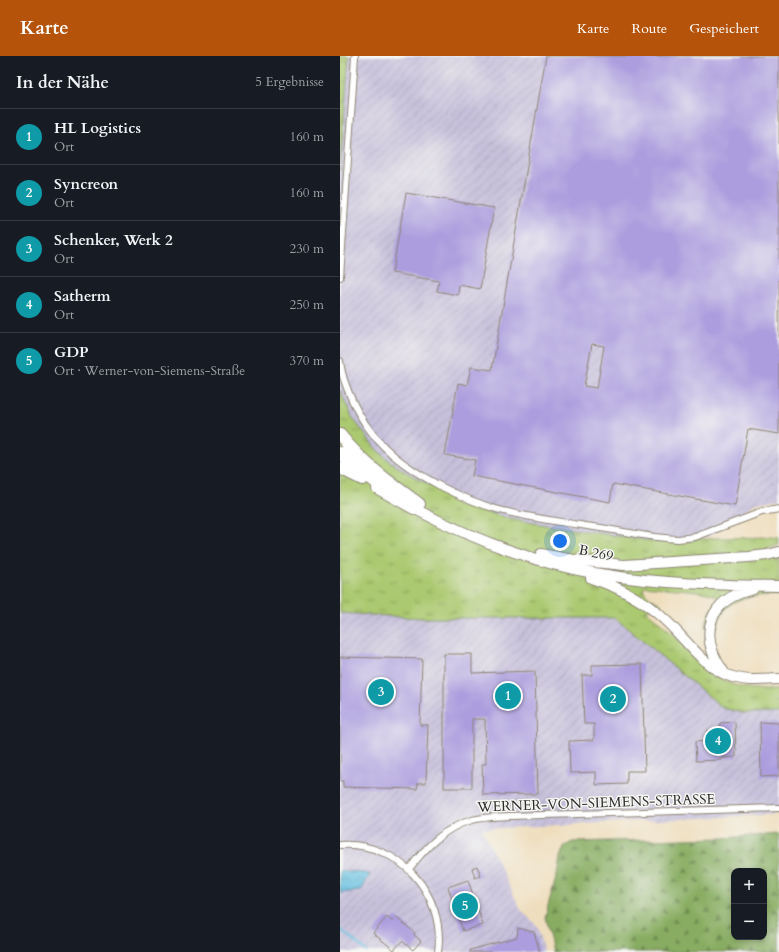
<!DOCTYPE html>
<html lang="de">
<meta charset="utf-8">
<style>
:root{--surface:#171b24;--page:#20242c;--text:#f1f3f6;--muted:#9ea1a6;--line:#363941;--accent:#b45309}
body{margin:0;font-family:Cardo,serif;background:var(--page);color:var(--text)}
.controls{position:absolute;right:12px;bottom:12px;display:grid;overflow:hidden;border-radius:8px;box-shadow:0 2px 6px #0003}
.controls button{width:36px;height:36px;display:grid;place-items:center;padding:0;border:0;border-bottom:1px solid var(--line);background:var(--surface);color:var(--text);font:20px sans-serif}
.you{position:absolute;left:220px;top:485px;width:14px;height:14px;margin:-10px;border:3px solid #fff;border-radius:50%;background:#1a73e8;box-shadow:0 0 0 6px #1a73e833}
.badge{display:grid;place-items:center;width:26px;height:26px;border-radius:50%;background:var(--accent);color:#fff;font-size:13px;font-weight:700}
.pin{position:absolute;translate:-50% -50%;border:2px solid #fff;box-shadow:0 1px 4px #0006}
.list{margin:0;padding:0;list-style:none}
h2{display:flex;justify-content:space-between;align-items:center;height:52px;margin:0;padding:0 16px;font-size:17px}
h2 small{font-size:13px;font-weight:400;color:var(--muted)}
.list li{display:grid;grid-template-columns:26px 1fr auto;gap:12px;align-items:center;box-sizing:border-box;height:56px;padding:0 16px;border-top:1px solid var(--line)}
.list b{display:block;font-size:15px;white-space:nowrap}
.list p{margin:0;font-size:13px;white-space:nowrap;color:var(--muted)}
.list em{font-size:13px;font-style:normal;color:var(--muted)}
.map{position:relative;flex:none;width:439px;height:896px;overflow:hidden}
header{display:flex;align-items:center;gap:24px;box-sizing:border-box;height:56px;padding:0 20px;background:var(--accent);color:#fff}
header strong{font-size:19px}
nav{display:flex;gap:22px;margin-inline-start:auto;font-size:14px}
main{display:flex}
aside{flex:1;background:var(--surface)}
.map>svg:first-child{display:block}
.industrial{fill:url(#industrial-furrows)}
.grass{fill:url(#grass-tufts);stroke:#6b7a4e}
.forest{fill:url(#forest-firs);stroke:#5a6c46;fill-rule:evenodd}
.water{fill:url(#water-waves);stroke:#487586}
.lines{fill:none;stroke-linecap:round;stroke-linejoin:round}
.stream{stroke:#64bfe1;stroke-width:2}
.building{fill:#ab9dde;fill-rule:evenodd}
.street-casing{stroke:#8d8474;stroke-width:8}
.primary-casing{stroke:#8d8474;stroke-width:12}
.highway-casing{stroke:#8d8474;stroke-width:14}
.street{stroke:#fff;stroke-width:6}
.primary{stroke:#fff;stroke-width:10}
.highway{stroke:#fff;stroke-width:12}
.labels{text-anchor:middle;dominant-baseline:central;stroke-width:3;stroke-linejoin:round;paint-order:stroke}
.street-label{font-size:14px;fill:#2b2b2b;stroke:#f6f6f2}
</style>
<header>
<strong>Karte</strong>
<nav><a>Karte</a><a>Route</a><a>Gespeichert</a></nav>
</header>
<main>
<aside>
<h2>In der Nähe<small>5 Ergebnisse</small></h2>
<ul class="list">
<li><span class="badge" style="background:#0f9aa8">1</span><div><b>HL Logistics</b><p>Ort</p></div><em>160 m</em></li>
<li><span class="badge" style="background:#0f9aa8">2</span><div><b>Syncreon</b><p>Ort</p></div><em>160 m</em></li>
<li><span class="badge" style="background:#0f9aa8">3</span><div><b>Schenker, Werk 2</b><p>Ort</p></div><em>230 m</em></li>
<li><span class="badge" style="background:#0f9aa8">4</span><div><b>Satherm</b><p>Ort</p></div><em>250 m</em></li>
<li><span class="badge" style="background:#0f9aa8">5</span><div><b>GDP</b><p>Ort · Werner-von-Siemens-Straße</p></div><em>370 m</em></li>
</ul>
</aside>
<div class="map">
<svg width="439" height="896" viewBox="0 0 439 896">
<defs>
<pattern id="industrial-furrows" width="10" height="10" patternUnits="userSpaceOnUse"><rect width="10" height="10" fill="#c6c0da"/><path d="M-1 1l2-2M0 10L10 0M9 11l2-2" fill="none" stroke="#aaa5bb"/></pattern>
<pattern id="grass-tufts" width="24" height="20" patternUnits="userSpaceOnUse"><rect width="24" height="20" fill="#abc970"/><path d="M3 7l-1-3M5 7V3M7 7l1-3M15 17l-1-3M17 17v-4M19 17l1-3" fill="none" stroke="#8ba35c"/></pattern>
<pattern id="forest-firs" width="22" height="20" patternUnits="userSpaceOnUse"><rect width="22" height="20" fill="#88ad62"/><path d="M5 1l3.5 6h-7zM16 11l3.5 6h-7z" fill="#6f8d51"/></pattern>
<pattern id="water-waves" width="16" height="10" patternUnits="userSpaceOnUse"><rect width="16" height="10" fill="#64bfe1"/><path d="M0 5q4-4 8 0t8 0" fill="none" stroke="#539bb7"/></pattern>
</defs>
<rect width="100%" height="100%" fill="#f6f6f2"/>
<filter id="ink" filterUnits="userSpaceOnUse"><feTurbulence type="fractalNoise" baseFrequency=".025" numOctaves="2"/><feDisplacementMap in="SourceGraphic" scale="8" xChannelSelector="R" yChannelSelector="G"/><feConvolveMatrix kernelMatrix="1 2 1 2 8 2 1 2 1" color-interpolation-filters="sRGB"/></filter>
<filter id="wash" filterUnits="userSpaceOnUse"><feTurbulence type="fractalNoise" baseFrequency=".012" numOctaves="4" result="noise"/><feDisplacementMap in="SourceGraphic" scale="16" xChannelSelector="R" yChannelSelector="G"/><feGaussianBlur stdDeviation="0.9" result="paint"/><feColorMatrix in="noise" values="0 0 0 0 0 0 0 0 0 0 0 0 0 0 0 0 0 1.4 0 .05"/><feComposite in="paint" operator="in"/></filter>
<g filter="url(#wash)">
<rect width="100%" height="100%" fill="#efdebd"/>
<!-- industrial -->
<path class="industrial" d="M9 0H439V443L414 448 371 479 350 485 318 486 205 469 171 463 147 456 90 430 64 415 48 404 35 392 12 361 0 334V115Z
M0 557 82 562H275L383 652 403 657H439V758L142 773 181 854 197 870 204 896H0Z"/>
<!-- grass -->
<path class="grass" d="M0 0H9L0 115Z
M0 334 12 361 35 392 48 404 64 415 91 430 147 456 171 463 205 469 318 486 350 485 359 482 366 483 374 482 431 481 439 482V489L427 493 433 503H439V539C410 540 385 539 376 572L365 571C367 560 373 551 379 542 371 533 322 533 307 530L303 532C305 540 315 544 322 549L305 554C322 568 338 583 354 598 364 608 374 620 387 626 400 633 424 634 439 634V657H403L383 652 275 562H82L0 557Z"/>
<!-- forest -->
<path class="forest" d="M439 778V896H213L205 861 210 842 217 819 220 801 224 791 232 786 382 782ZM394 815H424V881H394Z"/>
<!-- water -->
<path class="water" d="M0 814 30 818 21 835 0 837Z"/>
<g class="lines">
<!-- stream -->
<path class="stream" d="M0 873 27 896"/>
</g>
<g id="blocks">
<!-- building -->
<path class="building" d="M206 0H439V378L408 373 395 450 273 428 270 446 132 420 135 404 105 399 118 327 127 329 131 311 152 314ZM252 288 264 290 257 332 244 330Z
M66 137 154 152 140 233 119 229 118 239 97 235 99 225 52 217Z
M104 598H132V617L195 615 198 738 143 739 142 708H146L145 663H132V732H104Z
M0 601 82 603 80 669H88L86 727H78L77 733 3 731V725H0Z
M302 608 305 715H287V728L256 729V716L230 717 229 685 254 684V668H244L242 619H252V609Z
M395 666 396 701 382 702V704L356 705 355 686 367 685V675H380V667Z
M420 666 439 667V720L421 721Z
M137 810 141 820 135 822 132 812Z
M128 824 143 869 123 875 108 831Z
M47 861 52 865 56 861 75 877 74 879 81 885 73 894 62 885 54 894 33 877Z
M178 872 194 876 200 896H130V894L177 881Z"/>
</g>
</g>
<g filter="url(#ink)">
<use href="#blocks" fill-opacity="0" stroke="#8d8474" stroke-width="1"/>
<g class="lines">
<defs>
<path id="street" d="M0 221 15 0
M0 305C2 322 10 341 18 356 38 392 65 411 100 430 118 439 136 447 156 453 188 462 221 466 254 471 282 475 310 482 338 483L355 481 422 456 439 453
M0 789C59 785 106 838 98 896
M69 813C86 791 105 771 132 764 144 761 157 761 170 760L439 752"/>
<path id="primary" d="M75 453C133 483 195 508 260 518 320 528 379 529 439 530
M201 498 234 504 284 509 409 501 427 499 439 496
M251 522C279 531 304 544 325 564 345 582 362 609 387 619 404 626 422 624 439 623
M383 615C357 578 369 543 413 533"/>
<path id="highway" d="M0 379C22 407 50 427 79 448
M0 397 24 417 46 434
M0 412 22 423
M38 432 74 452"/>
</defs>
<!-- street casing -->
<use href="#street" class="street-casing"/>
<!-- primary casing -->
<use href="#primary" class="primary-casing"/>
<!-- highway casing -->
<use href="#highway" class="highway-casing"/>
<!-- street -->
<use href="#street" class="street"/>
<!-- primary -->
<use href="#primary" class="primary"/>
<!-- highway -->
<use href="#highway" class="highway"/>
</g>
</g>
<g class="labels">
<!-- street labels -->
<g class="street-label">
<text transform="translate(256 497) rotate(11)">B 269</text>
<text transform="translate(256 747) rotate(-2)">WERNER-VON-SIEMENS-STRASSE</text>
</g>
</g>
</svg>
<div class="controls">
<button>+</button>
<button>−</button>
</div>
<div class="you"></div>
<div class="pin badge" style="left:168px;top:640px;background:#0f9aa8">1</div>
<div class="pin badge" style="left:273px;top:643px;background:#0f9aa8">2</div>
<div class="pin badge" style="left:41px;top:636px;background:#0f9aa8">3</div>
<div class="pin badge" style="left:378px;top:685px;background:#0f9aa8">4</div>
<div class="pin badge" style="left:125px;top:850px;background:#0f9aa8">5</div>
</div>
</main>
